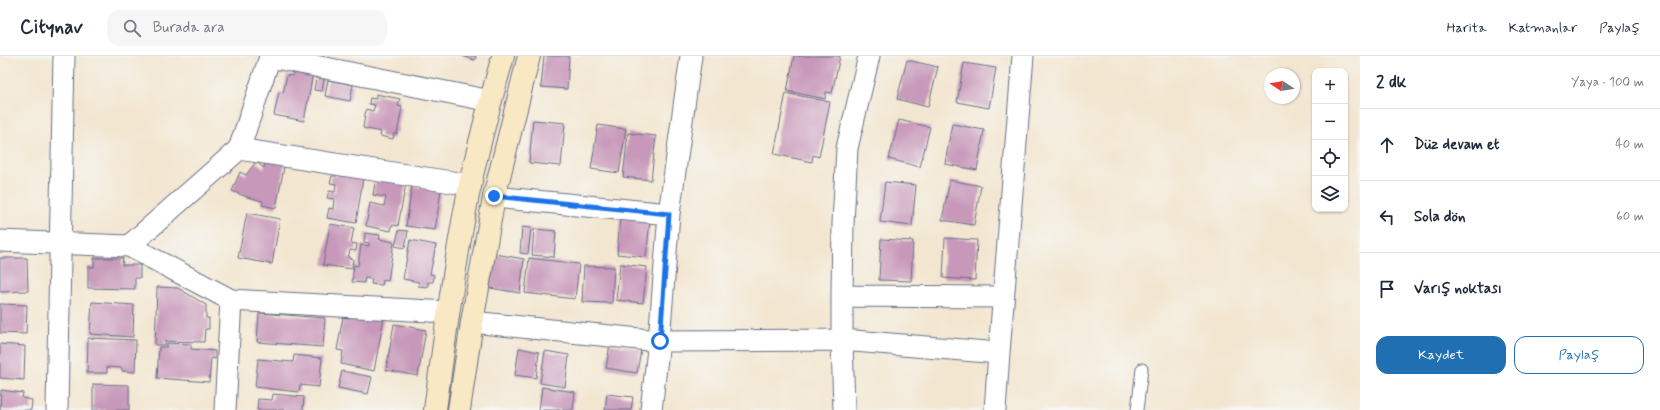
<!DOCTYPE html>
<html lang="tr">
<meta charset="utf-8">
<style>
:root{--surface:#fff;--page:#f6f6f7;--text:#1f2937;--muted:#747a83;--line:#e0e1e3;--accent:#1f6fb2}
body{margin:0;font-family:Mynerve,sans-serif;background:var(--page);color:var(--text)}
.controls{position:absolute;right:12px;top:12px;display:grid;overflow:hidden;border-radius:8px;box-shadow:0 1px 3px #0004}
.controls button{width:36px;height:36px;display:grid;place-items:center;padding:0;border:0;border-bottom:1px solid var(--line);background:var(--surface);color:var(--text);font:20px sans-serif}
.compass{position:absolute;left:1264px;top:12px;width:36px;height:36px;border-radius:50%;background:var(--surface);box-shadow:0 1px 3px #0004;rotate:282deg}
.stop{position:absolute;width:12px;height:12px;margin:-9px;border:3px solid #1a73e8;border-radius:50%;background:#fff}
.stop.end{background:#1a73e8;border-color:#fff;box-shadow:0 1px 4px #0008}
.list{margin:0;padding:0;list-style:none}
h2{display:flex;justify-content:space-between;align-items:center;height:52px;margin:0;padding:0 16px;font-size:17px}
h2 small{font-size:13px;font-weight:400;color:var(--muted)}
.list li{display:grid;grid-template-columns:26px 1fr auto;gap:12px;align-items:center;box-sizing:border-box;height:72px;padding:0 16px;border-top:1px solid var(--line)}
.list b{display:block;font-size:15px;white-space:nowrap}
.list em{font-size:13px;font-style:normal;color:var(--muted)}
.actions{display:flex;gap:8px;padding:12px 16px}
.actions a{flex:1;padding:9px 0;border:1px solid var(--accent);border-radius:12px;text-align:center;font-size:14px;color:var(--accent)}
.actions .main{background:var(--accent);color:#fff}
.icon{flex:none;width:22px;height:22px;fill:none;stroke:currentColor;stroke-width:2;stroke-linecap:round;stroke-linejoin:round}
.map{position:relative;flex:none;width:1360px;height:354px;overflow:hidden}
header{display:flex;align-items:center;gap:24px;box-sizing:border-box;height:56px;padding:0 20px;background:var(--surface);border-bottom:1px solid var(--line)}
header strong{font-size:19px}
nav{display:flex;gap:22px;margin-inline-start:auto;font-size:14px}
.search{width:280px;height:36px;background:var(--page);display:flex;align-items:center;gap:10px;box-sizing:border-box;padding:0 14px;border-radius:12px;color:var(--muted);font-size:15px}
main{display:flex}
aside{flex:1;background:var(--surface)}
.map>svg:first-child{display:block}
.building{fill:#c898ba}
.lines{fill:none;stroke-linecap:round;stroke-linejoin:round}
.service-casing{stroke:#676f86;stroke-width:13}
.minor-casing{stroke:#676f86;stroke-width:23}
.secondary-casing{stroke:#676f86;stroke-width:24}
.service{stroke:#fff;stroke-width:11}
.minor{stroke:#fff;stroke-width:21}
.secondary{stroke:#f8e8c3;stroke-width:22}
.route{stroke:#1a73e8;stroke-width:5}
</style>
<header>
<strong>Citynav</strong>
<div class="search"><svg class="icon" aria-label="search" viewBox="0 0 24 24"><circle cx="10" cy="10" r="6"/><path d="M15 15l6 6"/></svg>Burada ara</div>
<nav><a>Harita</a><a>Katmanlar</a><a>Paylaş</a></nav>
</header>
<main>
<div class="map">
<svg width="1360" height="354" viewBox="0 0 1360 354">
<rect width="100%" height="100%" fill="#f6f6f2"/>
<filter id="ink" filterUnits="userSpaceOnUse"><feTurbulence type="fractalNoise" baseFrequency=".025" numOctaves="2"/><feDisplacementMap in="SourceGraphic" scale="8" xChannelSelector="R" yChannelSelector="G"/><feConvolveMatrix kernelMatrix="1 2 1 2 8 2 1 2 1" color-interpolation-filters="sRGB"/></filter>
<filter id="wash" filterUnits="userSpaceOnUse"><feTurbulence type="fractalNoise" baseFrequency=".012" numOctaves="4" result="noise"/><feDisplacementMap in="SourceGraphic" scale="16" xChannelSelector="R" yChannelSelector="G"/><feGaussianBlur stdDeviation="0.9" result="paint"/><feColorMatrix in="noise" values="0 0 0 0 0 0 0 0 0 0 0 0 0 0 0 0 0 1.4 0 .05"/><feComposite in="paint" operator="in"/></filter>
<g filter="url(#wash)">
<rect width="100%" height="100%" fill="#f3e6d0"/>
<g id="blocks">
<!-- building -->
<path class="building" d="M462 0H476L475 4Z
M544 0H569L567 33 541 31Z
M794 0H840L832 37 826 36 825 43 787 35Z
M907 4 938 11 928 51 897 43Z
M964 7 996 12 989 52 957 46Z
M294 14 313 17 304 65 274 59 279 36 283 37 287 19 293 20Z
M317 15 325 17 322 35 314 34Z
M328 24 353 29 350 45 325 40Z
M786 37 830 46 819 101 813 99 812 106 774 98Z
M376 38 400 43 398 50 402 51 397 78 394 77 393 83 380 80 381 76 363 72 366 53 373 55 375 49 369 48 370 42 376 43Z
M533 64 565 67 561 110 529 107Z
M899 64 930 71 920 111 889 103Z
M952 68 984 74 977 114 945 108Z
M598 69 626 73 619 117 591 113Z
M628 77 656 80 651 124 623 121Z
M266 102 285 106 276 152 262 149 263 145 247 141 232 135 240 116 246 119 256 106 264 112Z
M338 112 364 116 356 167 327 162 329 152 333 153 334 143 327 142 329 135 335 136 336 128 330 127 332 120H337Z
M376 122 406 127 398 170 392 169 391 175 366 170 370 147 384 150 386 141 373 139Z
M950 124 981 130 974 169 942 164Z
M885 126 916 129 912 170 880 166Z
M412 130 441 134 435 174 406 170Z
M247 157 280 163 272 208 238 202Z
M620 162 650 165 646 201 617 198Z
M330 168 354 172 351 187 357 188 356 195 350 194 348 202 353 203 352 213 323 209Z
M522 171 531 172 528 198 520 197Z
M534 173 556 175 554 201 532 199Z
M399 174 408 175 405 192 395 190Z
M365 177 380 179 379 183 394 186 388 225 383 224 382 229 371 228 372 223 365 222 364 227 352 226 354 209 358 210 361 189 369 190V187L364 186Z
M945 182 977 184 975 224 943 222Z
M881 183 913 185 911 225 879 224Z
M410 184 436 189 430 218 434 219 433 226H428V231L418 230 419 226 403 223Z
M495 198 524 203 520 237 490 232Z
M0 202H27L28 235 0 236Z
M94 202H123L122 209H140V222H135V233L88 232V211H94Z
M529 202 579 208 575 243 525 237Z
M620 208 647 211 643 247 616 244Z
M584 210 614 211 612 247 582 246Z
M157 231 178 232 206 249V262H209V273H205L204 286 165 285V289H155Z
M92 246 134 249 133 281 90 278Z
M0 248 27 249 26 278 0 277Z
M351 255 384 261 374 315 341 308 343 295 337 294 343 261 349 262Z
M259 257 325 262 323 291 257 286Z
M394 268 426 274 418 320 386 314Z
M88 282 136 284 135 316 122 315V312L107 311V317H87Z
M167 287 191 288V293L215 295V303L211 302 209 326 157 322 159 291H167Z
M0 288 25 290 24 324 0 322Z
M610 288 641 293 637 317 606 312Z
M519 292 539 296 536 322 515 319Z
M545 295 569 299 565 331 540 327Z
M294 299 322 302 319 331 300 329 299 336 255 331 258 303 293 306Z
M342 315 372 321 368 338 338 332Z
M93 328 129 329V354H93Z
M542 331 575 336 573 354H539Z
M1 334 23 337 22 342 32 344 31 354H0Z
M273 338 304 341 303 354H257L258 343 272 344Z
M607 338 633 341 631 354H605Z"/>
</g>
</g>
<g filter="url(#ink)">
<use href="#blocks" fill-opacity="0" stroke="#676f86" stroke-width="1"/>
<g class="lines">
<defs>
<path id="service" d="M1137 354 1142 313"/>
<path id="minor" d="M239 93 471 129
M494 141 669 158
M0 185 129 190 231 244 448 256
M129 190 239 93 270 1 491 45
M842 240 1003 241
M472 266 659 285 842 284 999 297 995 354
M999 297 1023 0
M57 354 64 0
M225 354 231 244
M651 354 659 285 669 158 691 0
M844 354 842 284V240L843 168 847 92 869 0"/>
<path id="secondary" d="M435 354C445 279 455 204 470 129 479 86 491 43 503 0
M459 354 472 266 494 141 529 0"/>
</defs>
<!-- service casing -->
<use href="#service" class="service-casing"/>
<!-- minor casing -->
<use href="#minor" class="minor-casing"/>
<!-- secondary casing -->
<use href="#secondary" class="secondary-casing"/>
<!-- service -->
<use href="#service" class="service"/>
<!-- minor -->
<use href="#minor" class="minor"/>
<!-- secondary -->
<use href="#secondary" class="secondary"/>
</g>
</g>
<g class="lines" filter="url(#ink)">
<!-- route -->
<path class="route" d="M494 140 669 158 660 285"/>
</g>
</svg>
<div class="controls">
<button>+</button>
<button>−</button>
<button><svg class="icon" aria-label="locate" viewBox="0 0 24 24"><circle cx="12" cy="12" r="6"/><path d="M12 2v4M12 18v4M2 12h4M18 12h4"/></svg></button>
<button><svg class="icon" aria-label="layers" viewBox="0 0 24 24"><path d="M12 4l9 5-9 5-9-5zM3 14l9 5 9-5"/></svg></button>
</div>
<svg class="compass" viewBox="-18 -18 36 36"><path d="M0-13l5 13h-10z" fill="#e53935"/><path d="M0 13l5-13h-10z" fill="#747a83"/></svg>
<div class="stop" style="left:660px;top:285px"></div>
<div class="stop end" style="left:494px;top:140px"></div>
</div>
<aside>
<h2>2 dk<small>Yaya · 100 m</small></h2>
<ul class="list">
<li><svg class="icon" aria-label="ahead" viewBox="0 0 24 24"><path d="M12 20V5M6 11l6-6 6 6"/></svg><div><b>Düz devam et</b></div><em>40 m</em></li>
<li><svg class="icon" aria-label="left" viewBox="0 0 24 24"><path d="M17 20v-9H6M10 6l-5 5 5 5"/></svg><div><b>Sola dön</b></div><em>60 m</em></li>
<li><svg class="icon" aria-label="arrive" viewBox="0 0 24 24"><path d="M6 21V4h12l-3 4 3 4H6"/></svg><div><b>Varış noktası</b></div></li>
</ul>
<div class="actions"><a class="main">Kaydet</a><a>Paylaş</a></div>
</aside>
</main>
